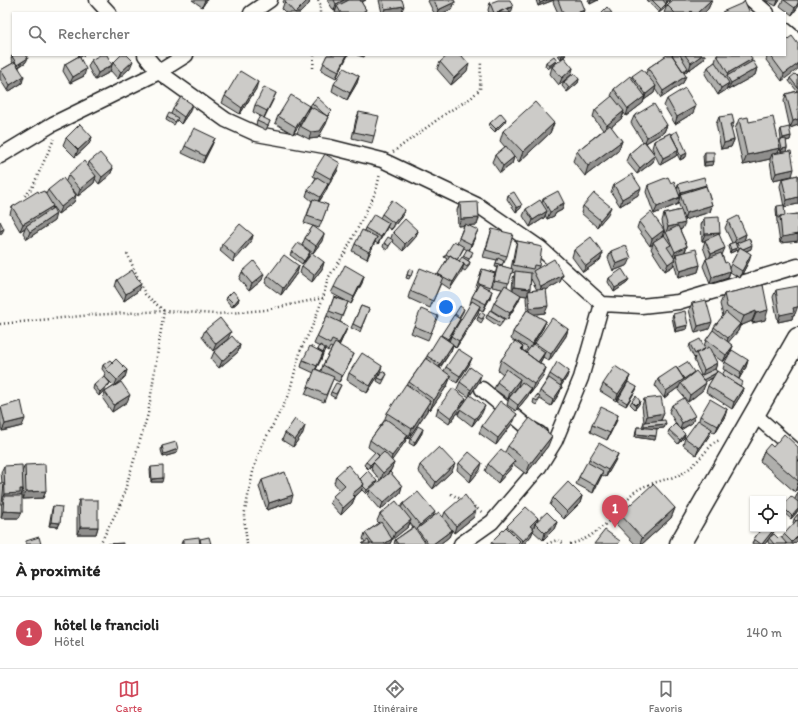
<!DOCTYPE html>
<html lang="fr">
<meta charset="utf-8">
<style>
:root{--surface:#fff;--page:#f6f6f6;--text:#222;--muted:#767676;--line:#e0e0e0;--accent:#d1495b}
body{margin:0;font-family:Itim,sans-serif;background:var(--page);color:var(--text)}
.controls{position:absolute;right:12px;bottom:12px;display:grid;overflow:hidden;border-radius:0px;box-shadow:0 1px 3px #0004}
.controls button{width:36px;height:36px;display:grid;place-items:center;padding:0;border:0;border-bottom:1px solid var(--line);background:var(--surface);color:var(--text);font:20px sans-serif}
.you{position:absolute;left:446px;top:307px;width:14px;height:14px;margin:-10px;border:3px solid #fff;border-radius:50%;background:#1a73e8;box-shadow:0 0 0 6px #1a73e833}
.badge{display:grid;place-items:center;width:26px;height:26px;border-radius:50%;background:var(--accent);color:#fff;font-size:13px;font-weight:700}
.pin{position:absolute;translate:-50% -33px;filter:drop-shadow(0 1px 2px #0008)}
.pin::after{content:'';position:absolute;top:21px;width:14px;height:12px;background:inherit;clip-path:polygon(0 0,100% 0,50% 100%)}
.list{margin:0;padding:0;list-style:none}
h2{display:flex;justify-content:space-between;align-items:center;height:52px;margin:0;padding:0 16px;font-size:17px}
h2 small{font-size:13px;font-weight:400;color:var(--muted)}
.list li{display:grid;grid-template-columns:26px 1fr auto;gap:12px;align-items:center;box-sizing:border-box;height:72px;padding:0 16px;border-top:1px solid var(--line)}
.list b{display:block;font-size:15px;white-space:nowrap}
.list p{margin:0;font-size:13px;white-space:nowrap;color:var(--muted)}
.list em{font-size:13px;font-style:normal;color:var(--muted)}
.icon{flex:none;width:22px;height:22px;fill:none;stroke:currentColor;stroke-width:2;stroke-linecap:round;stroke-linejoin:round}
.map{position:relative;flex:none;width:798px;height:544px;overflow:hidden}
.search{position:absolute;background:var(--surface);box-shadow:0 1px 3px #0004;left:12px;right:12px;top:12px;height:44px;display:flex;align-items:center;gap:10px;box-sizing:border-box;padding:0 14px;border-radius:0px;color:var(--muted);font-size:15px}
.sheet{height:124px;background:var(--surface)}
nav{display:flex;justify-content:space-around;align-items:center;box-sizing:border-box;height:56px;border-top:1px solid var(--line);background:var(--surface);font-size:11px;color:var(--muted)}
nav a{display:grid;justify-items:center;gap:2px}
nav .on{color:var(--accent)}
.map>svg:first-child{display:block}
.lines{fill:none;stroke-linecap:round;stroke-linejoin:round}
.minor-casing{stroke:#1c1c1c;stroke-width:17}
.secondary-casing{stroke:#1c1c1c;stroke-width:23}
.path{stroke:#1c1c1c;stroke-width:2.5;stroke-dasharray:1 3;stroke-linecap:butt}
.minor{stroke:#fdfcf7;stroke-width:14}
.secondary{stroke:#fdfcf7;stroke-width:20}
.wall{fill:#afafac;stroke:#1c1c1c;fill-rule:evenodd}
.shaded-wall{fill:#8f8e8c;stroke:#1c1c1c}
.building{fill:#cccbc8;stroke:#1c1c1c}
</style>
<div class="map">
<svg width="798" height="544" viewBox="0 0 798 544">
<rect width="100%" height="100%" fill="#fdfcf7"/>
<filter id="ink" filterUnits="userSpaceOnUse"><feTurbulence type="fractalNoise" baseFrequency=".025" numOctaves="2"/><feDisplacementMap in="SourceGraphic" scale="8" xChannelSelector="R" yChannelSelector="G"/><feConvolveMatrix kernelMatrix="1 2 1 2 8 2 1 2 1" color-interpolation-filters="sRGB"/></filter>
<g filter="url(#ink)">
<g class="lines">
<defs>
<path id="minor" d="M97 0 109 13
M752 0 767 13
M251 13 270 0
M785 30 798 41
M145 55 159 72 226 120 257 134 330 147 382 160 479 206 540 248 602 304 641 306 678 302 798 266
M0 156 53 124 159 72 186 55
M482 389 526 426 540 434
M755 415 798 453
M461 544 492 522 539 467 555 441 581 378 602 304"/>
<path id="secondary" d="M680 544 798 338"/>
</defs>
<!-- minor casing -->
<use href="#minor" class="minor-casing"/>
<!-- secondary casing -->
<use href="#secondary" class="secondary-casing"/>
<!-- path -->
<path class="path" d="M318 0 320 4V13
M313 68 314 55
M393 152 448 112 471 98 480 89 481 61
M25 196 32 188 54 139
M0 324 92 315 164 311 218 314 265 310 323 298
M451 494 463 500
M471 504 483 513
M100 544 121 503 148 414 164 311 145 294 127 253
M247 544 244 516 254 467 262 445 288 397 301 349 312 327 323 298 328 278 345 253 363 218 376 191 380 174
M547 544 557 540 565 544
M570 544C589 540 608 524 620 509 624 505 627 499 631 495 643 483 665 481 679 475 693 469 704 452 715 442L720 440"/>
<!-- minor -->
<use href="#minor" class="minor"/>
<!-- secondary -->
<use href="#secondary" class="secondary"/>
</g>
<!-- wall -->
<path class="wall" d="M192 0H207L202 7Z
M284 0H310L309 4 300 13H286L282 9 284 3 283 2Z
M327 0H366L361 2 366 10 364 13H335L336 10 334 11Z
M379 0H402L401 13H382Z
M429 0H454L455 2 452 9 443 13H434L428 1Z
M536 0H554L538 6Z
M554 0H581L584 13H558L553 2Z
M588 0H598L590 4Z
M647 0H670L666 4 665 8 659 13Z
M673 0H712L708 9 704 13H664L667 5Z
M765 0H780L776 6Z
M783 0H798V7L792 15 780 6Z
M490 3 511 13H489L488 10Z
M798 44 782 81 766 60 768 55H785Z
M78 55H84L80 57 84 76 70 83 63 71 65 64 79 56Z
M327 55H348L336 78 321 70Z
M357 55H365L364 57Z
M558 55H566L561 59Z
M667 55H705L704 59 689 70 688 69 687 71 684 73 683 83 661 98 655 89 654 93 644 100 643 103 626 116 624 113 622 118 611 127 622 141 618 151 585 176 573 161 577 151 603 130 593 117 595 110 612 97 611 96 614 89 632 78V76L646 73 648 68Z
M717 55 751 62 757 68 755 75 728 90 727 88 726 90 718 95 705 74 708 67 715 62Z
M12 56 26 62 19 67 22 83 8 92 0 79V73L1 70 13 63 11 59Z
M91 60 112 65 113 63 130 68 118 79 110 70V72L95 80 88 67Z
M557 60 555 63 548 69 545 66 546 62Z
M440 62 467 71 451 85 437 69Z
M552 67 573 68 571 75 559 85 550 74Z
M798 75V125L790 128 784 101 786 94 797 91 789 81 790 78 797 76Z
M359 76 357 83 347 100 332 91 334 84Z
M579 79 578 83 567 92 562 86 564 82Z
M256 89 240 114 222 103 225 96Z
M667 99 693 113 675 124 664 106Z
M273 100 264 118 253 112 255 105Z
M312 103 330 115 328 117 326 124 318 138 309 139 297 133 300 126 311 107 310 106Z
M309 106 307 113 293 134 275 123 278 116Z
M173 109 190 111 181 124 177 120 174 125 166 120 167 117 171 114Z
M359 112 374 136 372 143 352 138 356 119Z
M634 116 667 125 664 132 646 143 655 155 652 148 654 141 670 133 686 157 680 160 677 154 676 156 660 165 655 155 653 162 637 174 626 161 629 154 643 142 631 123Z
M719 117 731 130 734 140 731 147 721 149 716 124Z
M739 119 749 122 779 143 780 140H781L780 132 781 129 791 136 790 140 786 141 787 148 786 152H781L780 148 778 153 792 176 773 180 770 161V159L743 165 735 129Z
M257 121H270L266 130 256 125Z
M505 122 495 132 489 126 490 123Z
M554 123 550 133 519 162 514 156 512 164 500 173 492 162 495 155 505 147 500 141 503 131Z
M92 137 89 144 75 157 63 145 66 138Z
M215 138 212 145 203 163 182 153 185 146Z
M705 152 714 161 713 165 704 166 703 156Z
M89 162 113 168 110 175 99 184 95 179 94 183 78 196 72 189 76 195 74 202 58 214 53 207 52 209 54 221 27 239 23 233 25 228 20 231 10 214 12 207 39 193 46 194 48 190 66 181 68 175 88 166Z
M315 170H338L328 186 326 191 319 202 328 205 319 228 313 226 322 241 313 253 302 245 305 238 313 226 304 223 312 201 306 196 308 190 316 178 313 176Z
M798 175V204L784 207 780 186 782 179Z
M671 183 677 189 678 184 706 186 712 205 710 212 684 220 682 229 680 230 687 246 685 252 700 265 698 272 678 278 674 262 673 266 665 271 651 249 653 244 650 246 637 228 639 222 664 230 662 221 664 214 681 210 678 202V204L654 214 646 192 648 185ZM664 230 665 234 664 236H662Z
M614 185 638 195 620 206 611 192Z
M508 195 521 208 516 212 507 199Z
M543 199 564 203 562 210 556 213 554 216 547 219 545 215 544 218 530 227 523 216 526 209 542 203Z
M460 203 479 218 477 225H467L475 237 469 250 472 255 468 261 470 262 469 266 465 271 462 269 450 289 441 283 430 308 408 298 410 291 438 275 447 259 444 257 446 254 457 243 464 225 458 226 457 210ZM464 248 467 250 463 257 459 261 457 260Z
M583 206 608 214 597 227 581 213Z
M777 206 785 216 798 214V241L780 243 777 223 778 222H777L776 209Z
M382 214 402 216 391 230 387 227 378 244 375 242 367 259 352 251 355 244 364 231 365 228 380 218Z
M704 218 720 233 719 235 722 255 725 263 729 268 738 251 736 249 735 251 730 253 728 247 729 244 732 243 725 228 728 221 746 234 744 240 751 249 746 251 749 261 740 278 730 272 728 278 710 284 703 266 706 259 707 258 703 247 705 241H702L701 225Z
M492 229 507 256 504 263 503 262 502 266 511 269 515 248 517 241 533 245 539 266 538 268 563 275 560 282 546 290 545 313 534 314 546 321 543 328 533 344 534 345 535 343 568 329 566 336 549 361 543 357 540 363 546 368 542 378 530 394 529 393 528 396 516 411 507 405 509 398 519 386 518 385 508 399 494 389 497 382 503 374 498 370 501 360 515 342 511 339 513 332 527 310 526 298 527 296 520 295H521L518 302 507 320 491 310 494 303 502 289 492 287 497 267H495L497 260 483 257ZM512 272 515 273 513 278 512 290 507 287ZM531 279 537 290 529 291Z
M418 231 415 238 403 251 392 241 387 250 383 247 384 243 391 238 393 232Z
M253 235 251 242 233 262 220 251 222 244Z
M574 250 603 253 600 260 583 272 572 257Z
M292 251 310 252 309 256 302 264 290 255Z
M611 251 628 265 613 271 608 258Z
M324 262 322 269 312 282 300 273 302 266Z
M299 266 297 273 281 295 265 283 268 276Z
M409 269 413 270 409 279 406 278Z
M482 269 495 273 489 290 490 298 483 311 479 309 478 313 456 348 453 345 451 351 440 368 444 371 446 367 472 358 469 365 457 383 450 378 447 386 430 410 428 408 427 411 408 439 407 438 405 442 391 461 394 463 391 470 390 472 402 486 400 493 380 510 368 496 370 490 366 494 362 490 355 497 352 504 341 515 330 503 333 496 340 490 334 483 336 476 360 479 376 484 380 480 371 469 372 465 368 469 364 465 366 462 379 456 378 457 380 456 368 447 370 440 384 421 387 413 407 385 409 382 441 336 455 314 464 309 463 312 459 319H460L459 323 448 340 449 342 451 336 471 304H470L472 297 476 290H475Z
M242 272 262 280 249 291 239 279Z
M364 276 362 283 351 304 348 302 340 322 348 326 345 333 339 346 351 361 339 382 333 379 324 402 305 394 314 373 301 367 303 360 318 350 320 347 314 344 317 337 326 318 334 297 346 301 331 293 334 287ZM330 347 332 348 323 365 321 371 316 369 325 349 328 351Z
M609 278 629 280 627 283 614 292 608 282Z
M117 280 138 291 124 301 115 287Z
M763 285 765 320 752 323V321L740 326 738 331 728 342 733 346 730 353 723 362 712 354 717 363 715 369 717 372 743 388 741 395 732 409 706 392 708 386 713 378 704 382 703 390 688 402 678 390 679 387 664 398 655 386 658 379 677 369 694 372 693 374 700 376 701 375 694 360 695 357 694 358 689 348 690 344 704 346 706 340 713 330 714 327 723 316 720 304 724 294Z
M776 290 795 314 793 315 792 319 778 322 773 297Z
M227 297 239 298 238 302 232 307 226 300Z
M692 303 709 329 695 333 689 310Z
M361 306 369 309 360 332 351 328Z
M673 314 688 325 687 329 675 332 672 317Z
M487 315 504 319 503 322 499 327 486 318Z
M478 317 484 318 481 323 477 320Z
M435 323 428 340 411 333 414 326Z
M205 330 228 339 213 351 202 337Z
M240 345 238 352 219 368 211 359 214 352Z
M748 360 746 367 739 379 723 369 725 362Z
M113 363 127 370 125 377 117 384 127 402 112 412 103 399 105 392 114 386 104 376 105 373 102 369 103 365Z
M349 373H380L367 393 347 380Z
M387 374 382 384 377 381 378 378Z
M550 374 567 377 561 386 562 387 559 394 551 406 540 399 536 405 533 403 534 399 538 396 540 391 547 380Z
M630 376 627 383 616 401 600 391 603 384Z
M460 382H479L469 397 457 389Z
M110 383 108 386 99 396 93 389 94 385Z
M341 385 335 398 330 395 331 392Z
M637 387 636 390 626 406 617 401 619 398Z
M644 399 664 413 661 420 666 424 664 428 653 429 655 440 635 437 636 430 637 427H642L644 422 642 406Z
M632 401H640L639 404 635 409 630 404Z
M464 403 482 413 472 426 458 415 460 410 449 424 436 415 438 408Z
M672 405 695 416 692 423 681 430 685 434 684 438 678 444 668 433 669 430 678 427 669 412Z
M1 407 22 426 2 431 0 421V408Z
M727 409 725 416 715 433 711 431 709 436 696 455 683 445 685 438 699 420 700 416Z
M618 415 616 422 607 440 590 432 592 425Z
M514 421 496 445 479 433 482 426Z
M285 433H303L293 447 282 440Z
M422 433 414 446 409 443 410 439Z
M162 446 177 453 163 457 161 450Z
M508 446H548L526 474 513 464 512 467 498 483 485 471 488 464 505 452Z
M773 447H798V488L795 492 760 461 764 451Z
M618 454 615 461 606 477 602 475 593 493 576 484 579 477 588 462 589 459Z
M459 463 480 470 470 482 457 470Z
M25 465 46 491 43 498 23 499 22 472Z
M420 465 452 471 433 489 418 471Z
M4 466 23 489 21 496H19L22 512 19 518H1L2 483 1 472Z
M151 467 162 482H151L150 470Z
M262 480 291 502 267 510 259 487Z
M798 492V511L791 519 783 512V505L795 499Z
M582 496 580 503 564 519 550 505 553 498Z
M79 500 98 527 96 534H77V507Z
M403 504 433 517H443L445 512 474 517 454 533 452 530 449 537 440 544H394L395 540 413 527 410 523 408 527 392 539 390 544H362L365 542 363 539 365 533 379 523 377 521 380 514 401 508Z
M53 506 60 523 58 527 49 526 52 509Z
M675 508 671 518 642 544H635L616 524 620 514Z
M798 514V540L794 544H769L768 542V540L765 544H752L754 539 760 530 758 529H776L770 537 782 538 784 534 794 524 793 523 794 519Z
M536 522H557L554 529 543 540 533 531 531 536 524 544H491V542L506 528 507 526Z
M183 539 199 541 200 539 211 544H181Z"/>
<!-- shaded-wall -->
<path class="shaded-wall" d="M205 0H207L202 7Z
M308 0H310L309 4 300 13H295Z
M344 0H353L337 6 336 10 334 11 336 4Z
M359 0H366L358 4Z
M547 0H554L538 6 540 3Z
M591 0H598L590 4Z
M667 0H670L666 4Z
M711 0H712L708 9 704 13H697Z
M778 0H780L776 6Z
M455 2 452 9 443 13H437L438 10Z
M798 3V7L792 15 795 8Z
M666 4 665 8 659 13 661 9Z
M404 6 401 13H383L385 9Z
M513 7 511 13H496Z
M585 10 584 13H576Z
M347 55H348L336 78 339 71Z
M562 55H566L561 59Z
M702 55H705L704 59 689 70 691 63Z
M28 58 26 62 16 68 17 65Z
M752 59 750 66 727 77 728 73Z
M557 60 555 63 548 69 549 66Z
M133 61 130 68 118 79 121 72Z
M469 64 467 71 451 85 454 78Z
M798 64V69L782 81 784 74Z
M112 65 110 72 95 80 98 73Z
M573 68 571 75 559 85 562 78Z
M688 68 687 71 681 75 682 72Z
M757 68 755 75 728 90 731 83Z
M86 69 84 76 70 83 73 77Z
M24 76 22 83 8 92 10 85Z
M359 76 357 83 347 100 350 93Z
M686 76 683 83 661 98 663 91Z
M579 79 578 83 567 92 569 88Z
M258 82 256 89 240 114 242 108Z
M729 83 726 90 718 95 721 88Z
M656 86 654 93 644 100 646 94Z
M276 93 273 100 264 118 267 111Z
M645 96 643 103 626 116 628 109Z
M192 104 190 111 181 124 184 117Z
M309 106 307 113 293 134 296 127Z
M696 106 693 113 675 124 677 117Z
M624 111 622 118 605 132 607 125Z
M329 117 326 124 318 138 309 139 311 132Z
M506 119 505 122 495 132 496 129Z
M798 119V125L790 128 793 121Z
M554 123 550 133 519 162 523 152Z
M734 123 731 130 730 124Z
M667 125 664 132 644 144 647 137Z
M791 136 790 140 782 142 783 138Z
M92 137 89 144 75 157 78 150Z
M215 138 212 145 203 163 205 156Z
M734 140 731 147 721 149 724 143Z
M622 141 618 151 585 176 588 166Z
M780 148 776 158 772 154 770 159 743 165 747 155Z
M787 148 786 152H781L782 149Z
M679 150 676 156 660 165 663 158Z
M687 153 686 157 680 160 681 156Z
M655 155 653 162 637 174 640 168Z
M514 157 512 164 500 173 503 166Z
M714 161 713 165 704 166 705 162Z
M340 163 338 170 328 186 331 179Z
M113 168 110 175 99 184 102 177Z
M794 169 792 176 773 180 776 173Z
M96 176 94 183 78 196 80 189Z
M328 184 326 191 317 204 320 197Z
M706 185 704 192 680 194 679 198 680 197 678 204 654 214 657 207 679 198 681 192Z
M641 188 638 195 620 206 622 199Z
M76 195 74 202 58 214 61 207Z
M798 197V204L784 207 787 200Z
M564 203 562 210 556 213 554 216 547 219 550 212 556 207Z
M522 205 521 208 516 212 517 208Z
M712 205 710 212 684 220 686 213Z
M53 206 50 213 26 226 25 228 20 231 23 224Z
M611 207 608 214 597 227 600 220Z
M405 210 402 216 391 230 394 223Z
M547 211 544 218 530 227 533 220Z
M56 214 54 221 27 239 30 232Z
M479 218 477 225 458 226 461 219Z
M389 223 386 230 378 244 381 237Z
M685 223 682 229 667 234 666 232 668 227Z
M4 229 2 233 0 234V231Z
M478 230 469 251 471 244Z
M664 230 662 237 653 242V244L650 246 652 239Z
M418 231 415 238 403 251 405 244Z
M720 233 718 240 702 241 705 234Z
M324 234 322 241 313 253 316 246Z
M746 234 744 241 737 243 736 244 733 245 736 239Z
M798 234V241L780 243 782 237Z
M253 235 251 242 233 262 235 255Z
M377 237 374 244 367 259 369 252Z
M752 245 751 249 739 254 740 250Z
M687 246 684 253 676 254 675 257 672 259 675 252Z
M725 248 722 255 708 261 711 254Z
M737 248 735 251 730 253 731 250Z
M310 252 309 256 302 264Z
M603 253 600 260 583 272 586 266Z
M751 254 749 261 740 278 742 271Z
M631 258 628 265 613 271 616 264Z
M675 259 673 266 665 271 668 264Z
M324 262 322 269 312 282 314 275Z
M464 264 462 271 450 289 453 282Z
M700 265 698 272 678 278 680 271Z
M299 266 297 273 281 295 283 288Z
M730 271 728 278 710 284 712 277Z
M264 274 262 280 249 291 252 284Z
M563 275 560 282 539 294 541 287Z
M364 276 362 283 351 304 354 297Z
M629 280 627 283 614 292 615 288Z
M141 284 138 291 124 301 126 294Z
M514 287 530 289 527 296 511 294Z
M492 291 490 298 483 311 486 304Z
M521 295 518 302 507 320 510 313Z
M239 298 238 302 232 307 234 304Z
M480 306 478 313 456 348 459 341Z
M548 306 545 313 528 315 530 308Z
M798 306 795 314 793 315 792 319 778 322 780 315 793 308Z
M768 310 765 320 752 323 756 313Z
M756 311 752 321 740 326 744 316Z
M460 319 459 323 447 342 448 339Z
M546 321 543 328 529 351 532 344Z
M712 322 709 329 695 333 698 326Z
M740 324 738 331 726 345 728 338Z
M688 325 687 329 675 332 676 328Z
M348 326 345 333 337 350 339 343Z
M568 329 566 336 549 361 551 354Z
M231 332 228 339 213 351 216 344Z
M453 344 451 351 437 371 440 364Z
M240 345 238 352 219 368 222 361Z
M733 346 730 353 723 362 726 355Z
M325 348 321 360 314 373 317 366Z
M545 352 542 359 535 371 537 364Z
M354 354 351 361 339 382 342 376Z
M472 358 469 365 457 383 460 376Z
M748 360 746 367 739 379 741 372Z
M717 363 715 370 702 376 704 370Z
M382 366 380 373 367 393 370 386Z
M546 368 542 378 530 394 534 384Z
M127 370 125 377 114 387 117 380Z
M569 371 567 377 559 389 562 382Z
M694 372 692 376 681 383 679 387 664 398 666 391Z
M717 373 716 376 701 384 702 380Z
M481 375 479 382 469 397 471 390Z
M451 376 447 386 430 410 434 400Z
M630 376 627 383 616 401 618 394Z
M520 379 518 386 508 399 510 392Z
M110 383 108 386 99 396 100 392Z
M706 383 703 390 688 402 690 395Z
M562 387 559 394 551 406 553 400Z
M637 387 636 390 626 406 627 403Z
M743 388 741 395 732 409 734 402Z
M531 389 528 396 516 411 518 405Z
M130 395 127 402 112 412 114 405Z
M466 398 464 405 449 424 451 418Z
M430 401 427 411 408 439 412 429Z
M640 401 639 404 635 409 636 405Z
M485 406 482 413 472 426 475 419Z
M727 409 725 416 715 433 718 426Z
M664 413 661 420 645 423 647 416Z
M517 414 514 421 496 445 498 438Z
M618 415 616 422 607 440 610 433Z
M695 416 692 423 680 430 682 423Z
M25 419 22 426 2 431 5 424Z
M666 424 664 428 643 430 644 426Z
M305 426 303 433 293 447 295 440Z
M423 429 422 433 414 446 415 442Z
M712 429 709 436 696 455 699 448Z
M636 434 656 436 655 440 635 437Z
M685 434 684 438 678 444 680 440Z
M408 435 405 442 390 463 392 456Z
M552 436 548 446 526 474 530 464Z
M178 449 177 453 163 457 164 454Z
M618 454 615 461 606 477 608 470Z
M379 456 377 459 373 462 372 465 368 469 370 465Z
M515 461 512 467 498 483 501 476Z
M394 463 391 470 381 480 383 473Z
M482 463 480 470 470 482 472 475Z
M455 464 452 471 433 489 436 482Z
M603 471 601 477 593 493 595 486Z
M163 478 162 482H151L152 479Z
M377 481 376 484 366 494 367 490Z
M798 483V488L795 492Z
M364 484 361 491 350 501 352 494Z
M402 486 400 493 380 510 383 503Z
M20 489H23L21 496H19L17 500 4 497 5 494Z
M46 491 43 498 23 499 26 492Z
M293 495 291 502 267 510 269 503Z
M582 496 580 503 564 519 567 512Z
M355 497 352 504 341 515 343 508Z
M675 508 671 518 642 544H640L642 538Z
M798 509V511L791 519 792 516Z
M476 510 474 517 454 533 456 526Z
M3 511 22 512 19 518H1Z
M435 512 432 519 418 530 420 525Z
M538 518 536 524 535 523 534 527 528 533 530 526Z
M411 520 408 527 392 540 395 533Z
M51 522 60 523 58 527 49 526Z
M557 522 554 529 543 540 545 533Z
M80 527H98L96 534H77Z
M534 529 531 536 524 544H521L523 541Z
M774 529H776L765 544H762Z
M452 530 449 537 440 544H433Z
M798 536V540L794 544H792V542Z
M392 539 390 544H384Z"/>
<!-- building -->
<path class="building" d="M287 0H308L295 13 285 2Z
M334 0H344L336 4Z
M349 0H360L366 10 360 13H341L337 6Z
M383 0H402L404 6 385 9Z
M434 0H454L455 2 438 10Z
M498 0H510L513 7 508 8 496 13H494L490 3Z
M539 0H547L540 3Z
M558 0H581L585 10 576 13H563Z
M652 0H663L666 4 661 9Z
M673 0H711L697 13H693L691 11 689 13H675L667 5Z
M784 0H798V3L795 8Z
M745 2 750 13H723L722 12Z
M607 7 612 13H601Z
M508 8 510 13H498Z
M792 36 798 44V64L784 74 770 55H785V41Z
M14 55H26L28 58 17 65 12 56Z
M100 55H107L112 65 98 73 91 60Z
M121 55H127L133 61 121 72 113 63Z
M327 55H347L339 71 323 63Z
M448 55H461L469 64 454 78 440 62Z
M667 55H672L686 76 663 91 648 68Z
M672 55H680L688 68 683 71Z
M685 55H702L691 63Z
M717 55H750L752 59 728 73Z
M79 56 86 69 73 77 65 64Z
M554 56 557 60 549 66 546 62Z
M564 57 573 68 562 78 552 67Z
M753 61 757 68 731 83 727 76Z
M15 62 24 76 10 85 1 70Z
M715 62 729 83 721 88 708 67Z
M344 68 359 76 350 93 334 84Z
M642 69 656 86 646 94 632 76Z
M240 71 258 82 242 108 225 96Z
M574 73 579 79 569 88 564 82Z
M795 74 798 77V88L790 78Z
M630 76 645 96 628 109 614 89Z
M264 87 276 93 267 111 255 105Z
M685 88 696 106 677 117 667 99Z
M798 91V119L793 121 786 94Z
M291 95 309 106 296 127 278 116Z
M612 96 624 111 607 125 595 110Z
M181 97 192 104 184 117 173 109Z
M317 97 332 111 327 116 323 113 312 103Z
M535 102 554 123 523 152 503 131Z
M654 104 667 125 647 137 634 116Z
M311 107 329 117 320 131 311 132 300 126Z
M359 112 379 116 374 136 354 132Z
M169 113 178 118 175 122 167 117Z
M501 113 506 119 496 129 490 123Z
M732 115 734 123 730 124 734 140 724 143 719 117Z
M260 116 270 121 268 126 257 121Z
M748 117 749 122 773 117 780 148 747 155 739 119Z
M80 124 92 137 78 150 66 138Z
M610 125 622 141 588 166 577 151Z
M789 127 791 136 783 138 781 129Z
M194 128 215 138 205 156 185 146Z
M677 131 687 153 681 156 678 151 679 150 671 134Z
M670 133 679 150 663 158 654 141Z
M786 139 787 148 782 149 780 140Z
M644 141 655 155 640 168 629 154Z
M506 146 514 157 503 166 495 155Z
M791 151 794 169 776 173 772 154Z
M705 152H714V161L705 162Z
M100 153 113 168 102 177 89 162Z
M325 154 340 163 331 179 315 170Z
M84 161 96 176 80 189 68 175Z
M632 174 641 188 622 199 614 185Z
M798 175V197L787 200 782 179Z
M317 177 328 184 320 197 308 190Z
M668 177 671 183 674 181 680 197 657 207 648 185Z
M704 177 706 185 681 192 678 184Z
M63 178 76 195 61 207 48 190Z
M706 186 712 205 686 213 680 194Z
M38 191 39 193 44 191 53 206 23 224 12 207Z
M558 191 564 203 556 207 557 209 550 212 543 199Z
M514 192 522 205 517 208 508 195Z
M594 193 611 207 600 220 583 206Z
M313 199 328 205 322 221 307 216Z
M392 200 405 210 394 223 382 214Z
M540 200 547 211 533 220 526 209Z
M478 202 479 218 461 219 460 203Z
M784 205 785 216H780L779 218H778L777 206Z
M53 208 56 214 30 232 26 226Z
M681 210 685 223 668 227 664 214Z
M651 212 664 230 652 239 639 222Z
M374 214 389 223 381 237 365 228Z
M798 214V234L782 237 780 216Z
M738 216 746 234 736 239 728 221Z
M719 217 720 233 705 234 704 218Z
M405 219 418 231 405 244 393 232Z
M0 221 4 229 0 231Z
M240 224 253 235 235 255 222 244Z
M465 224 478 230 471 244 459 238Z
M313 226 324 234 316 246 305 238Z
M678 226 687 246 675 252 666 232Z
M492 229 513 234 507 256 486 250Z
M362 230 377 237 369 252 355 244Z
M719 234 725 248 711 254 705 240Z
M664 235 671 245 667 247 675 259 668 264 653 242Z
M388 237 393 240 389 246 384 243Z
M591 237 603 253 586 266 574 250Z
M749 238 752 245 743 249 740 247 739 248 737 243Z
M454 241 464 247 457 260 450 255 449 256 446 254Z
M517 241 533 244V245L542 247 539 266 534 265 533 269 513 265Z
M735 242 737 248 731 250 729 244Z
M298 243 310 252 304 261 292 251Z
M626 245 631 258 616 264 611 251Z
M740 247 751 254 742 271 731 264Z
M467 249 473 252 469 259 463 256Z
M696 249 700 265 680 271 676 254Z
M312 253 324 262 314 275 302 266Z
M721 253 725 263 727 262 730 271 712 277 706 259Z
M284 255 299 266 283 288 268 276Z
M450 255 464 264 453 282 438 274Z
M462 257 470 262 467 267 464 265V264L459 261Z
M498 258 504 261 502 265 496 263Z
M554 259 563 275 541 287 533 271Z
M254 261 264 274 252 284 242 272Z
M345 265 364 276 354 297 334 287Z
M498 265 513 269 509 283 494 280Z
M420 268 443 277 433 301 410 291Z
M409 269 413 270 411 276 407 275Z
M482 269 495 273 490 287 478 283Z
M622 269 629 280 615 288 609 278Z
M132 270 141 284 126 294 117 280Z
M515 271 531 273 530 289 514 287Z
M479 284 492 291 486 304 472 297Z
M505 285 521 295 510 313 494 303Z
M763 285 768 310 756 313V311L744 316 727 307 724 294Z
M798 286V306L797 307 793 308 794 312 780 315 776 290Z
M546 289 548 306 530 308 528 291Z
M233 291 239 298 234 304 227 297Z
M334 297 348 302 342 316 329 311Z
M706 300 712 322 698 326 692 303Z
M472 301 480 306 459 341 451 336Z
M361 306 369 309 361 328 353 324Z
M460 306 464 309 459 317 455 314Z
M421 309 438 316 431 333 414 326Z
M490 310 504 319 501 323 487 315Z
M527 310 546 321 532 344 513 332Z
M685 311 688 325 676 328 673 314Z
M481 312 485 315 482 319 478 317Z
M726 312 740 324 728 338 714 327Z
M454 315 460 319 448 339 441 335Z
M327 316 348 326 339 343 332 340 330 344 317 337Z
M220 318 231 332 216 344 205 330Z
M552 318 568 329 551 354 535 343Z
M713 330 733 346 726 355 706 340Z
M440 335 453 344 440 364 427 356Z
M232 336 240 345 222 361 214 352Z
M700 339 705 349 695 354 690 344Z
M515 341 523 347 521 349 546 368 534 384 501 360Z
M518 342 528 348 525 352 522 350 523 347 518 343Z
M335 343 354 354 342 376 323 365Z
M533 344 545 352 538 362 526 353Z
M320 345 325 348 323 353 318 350Z
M310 346 323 353 317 366 303 360Z
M709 347 717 363 704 370 696 353Z
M458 349 472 358 460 376 446 367Z
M732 350 748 360 741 372 725 362Z
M362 353 382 366 370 386 349 373Z
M426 358 451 376 434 400 409 382Z
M116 359 127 370 117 380 106 369Z
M110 360 113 363 106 369 103 365Z
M557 362 569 371 562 382 550 374Z
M687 362 694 372 684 379 677 368Z
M615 366 630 376 618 394 603 384Z
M470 367 481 375 471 390 460 382Z
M676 367 684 379 666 391 658 379Z
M315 369 334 377 326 395 308 387Z
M506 369 520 379 510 392 497 382Z
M715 369 717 372 716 373 703 380 701 377 700 376Z
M725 370 743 382 740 386 722 375Z
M382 371 387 374 383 380 378 378Z
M696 371 706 383 690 395 681 383Z
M717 371 743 388 734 402 708 386Z
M104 376 110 383 100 392 94 385Z
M549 378 562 387 553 400 540 391Z
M121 382 130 395 114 405 105 392Z
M522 382 531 389 518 405 509 398Z
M628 382 637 387 627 403 619 398Z
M336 383 341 385 336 394 331 392Z
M406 384 430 401 412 429 387 413Z
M453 388 466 398 451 418 438 408Z
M470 395 485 406 475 419 460 409Z
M537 395 540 397 537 401 534 399Z
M636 396 640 401 636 405 632 401Z
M661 397 664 413 647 416 644 399Z
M684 398 695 416 682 423 672 405Z
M710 399 727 409 718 426 700 416Z
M21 401 25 419 5 424 1 407Z
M500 401 517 414 498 438 482 426Z
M601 407 618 415 610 433 592 425Z
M530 418 552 436 530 464 508 446Z
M295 419 305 426 295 440 285 433Z
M386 419 408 435 392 456 370 440Z
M665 420 666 424 644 426V422Z
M698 420 712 429 699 448 685 438Z
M675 424 685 434 680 440 669 430Z
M418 426 423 429 415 442 410 439Z
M637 427 657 429 656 436 636 434Z
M784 434 798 447V481L764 451 770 444 773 447Z
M176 442 178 449 164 454 162 446Z
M599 443 618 454 608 470 589 459Z
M439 447 455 464 436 482 420 465Z
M501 449 515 461 501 476 488 464Z
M375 452 379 456 370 465 366 462Z
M384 452 394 463 383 473 373 462Z
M469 452 482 463 472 475 459 463Z
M587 462 603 471 595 486 579 477Z
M45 464 46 491 26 492 25 465Z
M22 465 23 489H20V493L5 494 4 466Z
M348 465 364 484 352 494 355 497 343 508 333 496 345 485 336 476Z
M163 466V478L152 479 151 467Z
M368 471 377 481 367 490 363 486 364 484 360 479Z
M285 472 293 495 269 503 262 480Z
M390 472 402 486 383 503 370 489Z
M568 482 582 496 567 512 553 498Z
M0 483H4L2 504H0Z
M653 484 675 508 642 538 620 514Z
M418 492 435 512 420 525 403 504Z
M465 495 476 510 456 526 445 512Z
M4 496H22V512L3 511Z
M791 496 798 502V509L792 516 783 507V505Z
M79 500H98V527H80Z
M396 501 411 520 395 533 380 514Z
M53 506 62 507 60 523 51 522Z
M526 507 538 518 530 526 534 529 523 541 507 526Z
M439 512 452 530 433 544H428L417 529Z
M547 512 557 522 545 533 535 523Z
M798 514V521L797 520 796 521 794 519Z
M797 520 798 521V536L792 542 784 534Z
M381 522 392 539 384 544H373L365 533Z
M414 527 426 544H398L395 540Z
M506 527 520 541 517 544H494L491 542Z
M761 529H774L762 544H761L754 539Z
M605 530 620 541 618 544H594Z
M774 534 778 538 780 536 787 544H774L769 538Z
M39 537 41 544H26V541Z
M199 537 200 544H183V539Z
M209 537 211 544H201L200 539Z
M368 540 370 544H362Z
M123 543V544H108Z"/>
</g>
</svg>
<div class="controls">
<button><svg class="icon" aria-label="locate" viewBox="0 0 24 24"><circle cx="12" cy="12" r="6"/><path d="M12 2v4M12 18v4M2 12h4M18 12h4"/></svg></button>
</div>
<div class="you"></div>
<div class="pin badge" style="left:615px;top:528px">1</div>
<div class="search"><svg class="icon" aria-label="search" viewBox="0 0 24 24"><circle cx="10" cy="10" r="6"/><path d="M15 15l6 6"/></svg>Rechercher</div>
</div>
<section class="sheet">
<h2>À proximité<small></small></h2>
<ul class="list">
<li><span class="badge">1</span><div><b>hôtel le francioli</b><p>Hôtel</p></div><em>140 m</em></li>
</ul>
</section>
<nav>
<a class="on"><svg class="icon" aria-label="map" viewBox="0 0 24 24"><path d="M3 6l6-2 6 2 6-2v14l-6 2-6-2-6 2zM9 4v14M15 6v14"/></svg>Carte</a>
<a><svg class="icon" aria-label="directions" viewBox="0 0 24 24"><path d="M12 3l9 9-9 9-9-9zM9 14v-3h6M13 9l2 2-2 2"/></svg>Itinéraire</a>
<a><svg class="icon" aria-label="saved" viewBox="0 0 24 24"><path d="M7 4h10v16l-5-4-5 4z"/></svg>Favoris</a>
</nav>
